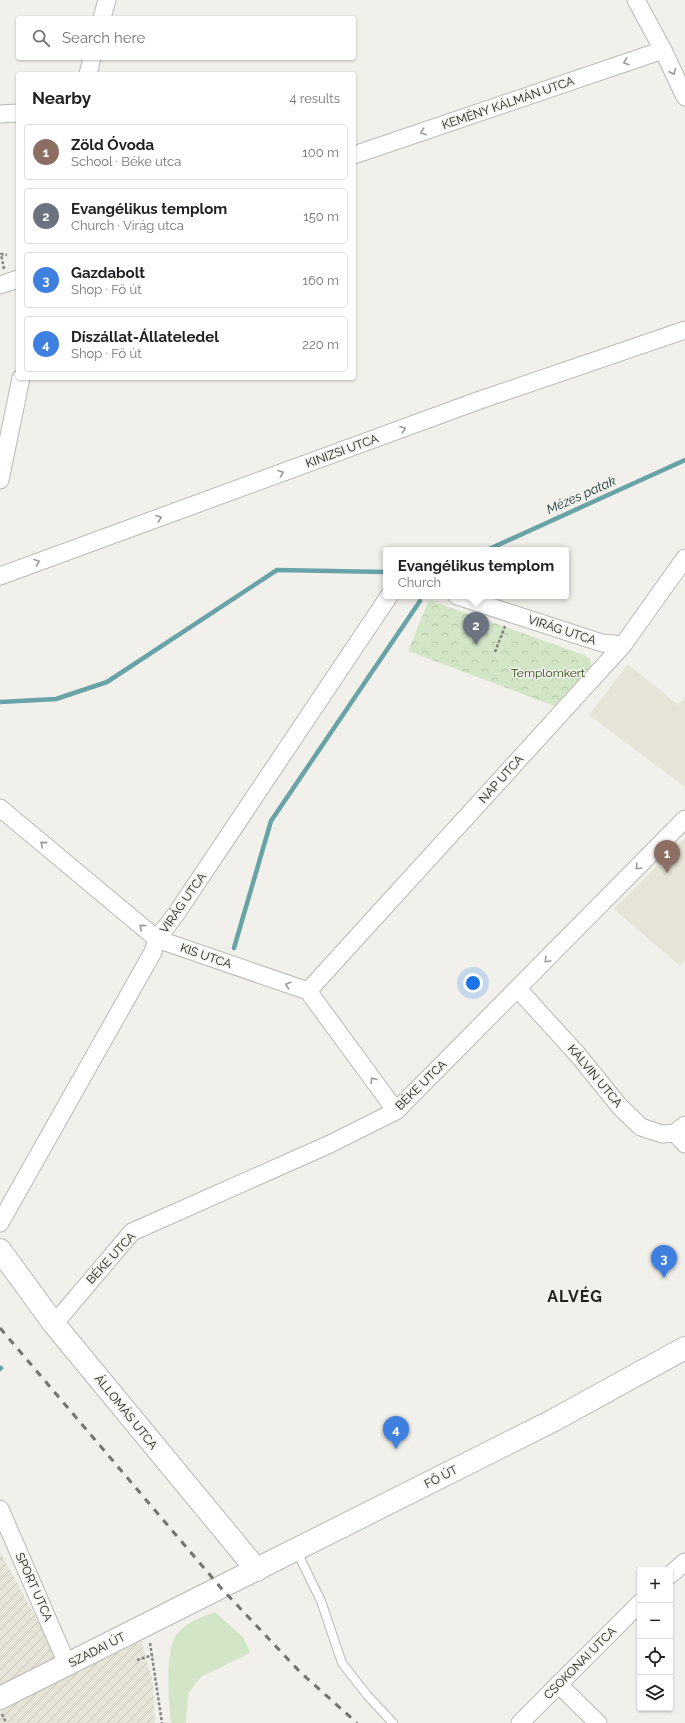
<!DOCTYPE html>
<meta charset="utf-8">
<style>
:root{--surface:#fff;--page:#f6f6f6;--text:#202124;--muted:#757577;--line:#e0e0e0;--accent:#4d8c2c}
body{margin:0;font-family:Raleway,sans-serif;background:var(--page);color:var(--text)}
.controls{position:absolute;right:12px;bottom:12px;display:grid;overflow:hidden;border-radius:4px;box-shadow:0 1px 3px #0004}
.controls button{width:36px;height:36px;display:grid;place-items:center;padding:0;border:0;border-bottom:1px solid var(--line);background:var(--surface);color:var(--text);font:20px sans-serif}
.you{position:absolute;left:473px;top:983px;width:14px;height:14px;margin:-10px;border:3px solid #fff;border-radius:50%;background:#1a73e8;box-shadow:0 0 0 6px #1a73e833}
.badge{display:grid;place-items:center;width:26px;height:26px;border-radius:50%;background:var(--accent);color:#fff;font-size:13px;font-weight:700}
.pin{position:absolute;translate:-50% -33px;filter:drop-shadow(0 1px 2px #0008)}
.pin::after{content:'';position:absolute;top:21px;width:14px;height:12px;background:inherit;clip-path:polygon(0 0,100% 0,50% 100%)}
.popup{position:absolute;left:383px;top:547px;width:186px;height:52px;box-sizing:border-box;display:grid;place-content:center;border-radius:4px;background:var(--surface);filter:drop-shadow(0 1px 3px #0005);font-size:13px;white-space:nowrap;color:var(--muted)}
.popup b{font-size:15px;color:var(--text)}
.popup::after{content:'';position:absolute;left:50%;top:100%;margin-left:-8px;border:8px solid transparent;border-top-color:var(--surface)}
.list{margin:0;padding:0;list-style:none}
h2{display:flex;justify-content:space-between;align-items:center;height:52px;margin:0;padding:0 16px;font-size:17px}
h2 small{font-size:13px;font-weight:400;color:var(--muted)}
.list li{display:grid;grid-template-columns:26px 1fr auto;gap:12px;align-items:center;box-sizing:border-box;height:56px;margin:0 8px 8px;padding:0 8px;border:1px solid var(--line);border-radius:4px}
.list b{display:block;font-size:15px;white-space:nowrap}
.list p{margin:0;font-size:13px;white-space:nowrap;color:var(--muted)}
.list em{font-size:13px;font-style:normal;color:var(--muted)}
.icon{flex:none;width:22px;height:22px;fill:none;stroke:currentColor;stroke-width:2;stroke-linecap:round;stroke-linejoin:round}
.map{position:relative;flex:none;width:685px;height:1723px;overflow:hidden}
.search{position:absolute;background:var(--surface);box-shadow:0 1px 3px #0004;left:16px;top:16px;width:340px;height:44px;display:flex;align-items:center;gap:10px;box-sizing:border-box;padding:0 14px;border-radius:4px;color:var(--muted);font-size:15px}
.panel{position:absolute;background:var(--surface);box-shadow:0 1px 3px #0004;left:16px;top:72px;width:340px;height:308px;border-radius:4px}
.map>svg:first-child{display:block}
.built{fill:#e6e3d7}
.industrial{fill:url(#industrial-furrows)}
.green{fill:#d2e6c7}
.park{fill:url(#park-crowns)}
.lines{fill:none;stroke-linecap:round;stroke-linejoin:round}
.stream{stroke:#68a3a7;stroke-width:4.5}
.lane-casing{stroke:#bab9b5;stroke-width:10}
.street-casing{stroke:#bab9b5;stroke-width:19}
.secondary-casing{stroke:#bab9b5;stroke-width:24}
.path{stroke:#858481;stroke-width:2.5;stroke-dasharray:3 2;stroke-linecap:butt}
.lane{stroke:#fff;stroke-width:8}
.street{stroke:#fff;stroke-width:17}
.secondary{stroke:#fff;stroke-width:22}
.rail{stroke:#73736f;stroke-width:3;stroke-dasharray:7 7;stroke-linecap:butt}
.oneway{stroke:#9b9b9a}
.labels{text-anchor:middle;dominant-baseline:central;stroke-width:3;stroke-linejoin:round;paint-order:stroke}
.street-label{font-size:12px;fill:#21211f;stroke:#f1f0eb}
.park-label{font-size:12px;fill:#2c4c13;stroke:#f1f0eb}
.water-label{font-size:13px;font-style:italic;fill:#123133;stroke:#f1f0eb}
.district-label{font-size:16px;font-weight:bold;letter-spacing:1px;fill:#21211f;stroke:#f1f0eb}
</style>
<div class="map">
<svg width="685" height="1723" viewBox="0 0 685 1723">
<defs>
<pattern id="industrial-furrows" width="10" height="10" patternUnits="userSpaceOnUse"><rect width="10" height="10" fill="#e6e3d7"/><path d="M-1 1l2-2M0 10L10 0M9 11l2-2" fill="none" stroke="#c5c2b8"/></pattern>
<pattern id="park-crowns" width="20" height="18" patternUnits="userSpaceOnUse"><rect width="20" height="18" fill="#d2e6c7"/><path d="M2 6a3 3 0 1 1 6 0M12 15a3 3 0 1 1 6 0" fill="none" stroke="#b4c5aa"/></pattern>
</defs>
<rect width="100%" height="100%" fill="#f1f0eb"/>
<!-- built -->
<path class="built" d="M628 664 678 705 685 697V787L589 715Z
M685 838V960L679 965 614 909Z"/>
<!-- industrial -->
<path class="industrial" d="M0 1552 68 1677 141 1641 153 1683 155 1723H0Z"/>
<!-- green -->
<path class="green" d="M215 1612 244 1638 250 1653 201 1677 188 1694 186 1723H171C169 1703 164 1649 177 1634 187 1622 201 1617 215 1612Z"/>
<!-- park -->
<path class="park" d="M429 600 584 655 590 659 592 668 560 708 408 651Z"/>
<g class="lines">
<!-- stream -->
<path class="stream" d="M487 550 685 460
M0 702 56 699 107 682 277 570 386 572
M234 948 271 821 420 601
M0 1369 1 1368"/>
<defs>
<path id="lane" d="M296 1550 321 1601 342 1663 367 1695 393 1723"/>
<path id="street" d="M636 0 663 50 685 97
M102 18 107 0
M88 74 92 58
M0 114 18 113
M354 155 663 50
M0 285 18 279
M0 480 21 378
M0 576 480 400 685 330
M457 596 602 643 623 645
M0 808 157 939 308 991 396 1111
M518 989 578 1055 620 1107 641 1127 662 1134 675 1133 685 1125
M308 991 623 645 685 558
M675 1133 685 1144
M0 1223 153 952 157 939 176 914 389 596
M54 1324 132 1232 330 1144 396 1111 685 819
M0 1509 67 1664
M670 1575 685 1562
M558 1684 598 1723
M520 1723 640 1603"/>
<path id="secondary" d="M0 1250 54 1324 257 1570
M0 1698 554 1420 685 1348"/>
</defs>
<!-- lane casing -->
<use href="#lane" class="lane-casing"/>
<!-- street casing -->
<use href="#street" class="street-casing"/>
<!-- secondary casing -->
<use href="#secondary" class="secondary-casing"/>
<!-- path -->
<path class="path" d="M4 269 1 254 7 255
M495 652 505 626
M150 1643 162 1723
M137 1660 153 1655
M2 1714 6 1723"/>
<!-- lane -->
<use href="#lane" class="lane"/>
<!-- street -->
<use href="#street" class="street"/>
<!-- secondary -->
<use href="#secondary" class="secondary"/>
<!-- rail -->
<path class="rail" d="M0 1328 221 1588 300 1672 357 1723"/>
</g>
<!-- one-way arrows -->
<defs><path id="oneway-chevron" d="M-2-3.5L2.5 0L-2 3.5" fill="none" stroke-width="1.6" stroke-linecap="round" stroke-linejoin="round"/></defs>
<g class="oneway">
<use href="#oneway-chevron" transform="translate(626 62) rotate(161)"/>
<use href="#oneway-chevron" transform="translate(673 72) rotate(65)"/>
<use href="#oneway-chevron" transform="translate(423 132) rotate(161)"/>
<use href="#oneway-chevron" transform="translate(403 429) rotate(-20)"/>
<use href="#oneway-chevron" transform="translate(281 473) rotate(-20)"/>
<use href="#oneway-chevron" transform="translate(159 518) rotate(-20)"/>
<use href="#oneway-chevron" transform="translate(37 562) rotate(-20)"/>
<use href="#oneway-chevron" transform="translate(43 844) rotate(-140)"/>
<use href="#oneway-chevron" transform="translate(638 867) rotate(134)"/>
<use href="#oneway-chevron" transform="translate(142 927) rotate(-140)"/>
<use href="#oneway-chevron" transform="translate(547 960) rotate(135)"/>
<use href="#oneway-chevron" transform="translate(288 985) rotate(-161)"/>
<use href="#oneway-chevron" transform="translate(373 1080) rotate(-126)"/>
</g>
<g class="labels">
<!-- street labels -->
<g class="street-label">
<text transform="translate(508 103) rotate(-19)">KEMÉNY KÁLMÁN UTCA</text>
<text transform="translate(342 451) rotate(-20)">KINIZSI UTCA</text>
<text transform="translate(562 630) rotate(18)">VIRÁG UTCA</text>
<text transform="translate(501 779) rotate(-48)">NAP UTCA</text>
<text transform="translate(183 903) rotate(-55)">VIRÁG UTCA</text>
<text transform="translate(206 956) rotate(19)">KIS UTCA</text>
<text transform="translate(595 1076) rotate(50)">KÁLVIN UTCA</text>
<text transform="translate(421 1085) rotate(-44)">BÉKE UTCA</text>
<text transform="translate(111 1258) rotate(-47)">BÉKE UTCA</text>
<text transform="translate(126 1412) rotate(51)">ÁLLOMÁS UTCA</text>
<text transform="translate(441 1477) rotate(-27)">FŐ ÚT</text>
<text transform="translate(34 1587) rotate(66)">SPORT UTCA</text>
<text transform="translate(97 1650) rotate(-27)">SZADAI ÚT</text>
<text transform="translate(580 1663) rotate(-45)">CSOKONAI UTCA</text>
</g>
<!-- park labels -->
<g class="park-label">
<text x="548" y="673">Templomkert</text>
</g>
<!-- water labels -->
<g class="water-label">
<text transform="translate(581 495) rotate(-24)">Mézes patak</text>
</g>
<!-- district labels -->
<g class="district-label">
<text x="575" y="1296">ALVÉG</text>
</g>
</g>
</svg>
<div class="controls">
<button>+</button>
<button>−</button>
<button><svg class="icon" aria-label="locate" viewBox="0 0 24 24"><circle cx="12" cy="12" r="6"/><path d="M12 2v4M12 18v4M2 12h4M18 12h4"/></svg></button>
<button><svg class="icon" aria-label="layers" viewBox="0 0 24 24"><path d="M12 4l9 5-9 5-9-5zM3 14l9 5 9-5"/></svg></button>
</div>
<div class="you"></div>
<div class="pin badge" style="left:667px;top:873px;background:#8d6e63">1</div>
<div class="pin badge" style="left:476px;top:645px;background:#6b7280">2</div>
<div class="popup"><b>Evangélikus templom</b>Church</div>
<div class="pin badge" style="left:664px;top:1278px;background:#3f7fe0">3</div>
<div class="pin badge" style="left:396px;top:1449px;background:#3f7fe0">4</div>
<div class="search"><svg class="icon" aria-label="search" viewBox="0 0 24 24"><circle cx="10" cy="10" r="6"/><path d="M15 15l6 6"/></svg>Search here</div>
<section class="panel">
<h2>Nearby<small>4 results</small></h2>
<ul class="list">
<li><span class="badge" style="background:#8d6e63">1</span><div><b>Zöld Óvoda</b><p>School · Béke utca</p></div><em>100 m</em></li>
<li><span class="badge" style="background:#6b7280">2</span><div><b>Evangélikus templom</b><p>Church · Virág utca</p></div><em>150 m</em></li>
<li><span class="badge" style="background:#3f7fe0">3</span><div><b>Gazdabolt</b><p>Shop · Fő út</p></div><em>160 m</em></li>
<li><span class="badge" style="background:#3f7fe0">4</span><div><b>Díszállat-Állateledel</b><p>Shop · Fő út</p></div><em>220 m</em></li>
</ul>
</section>
</div>
